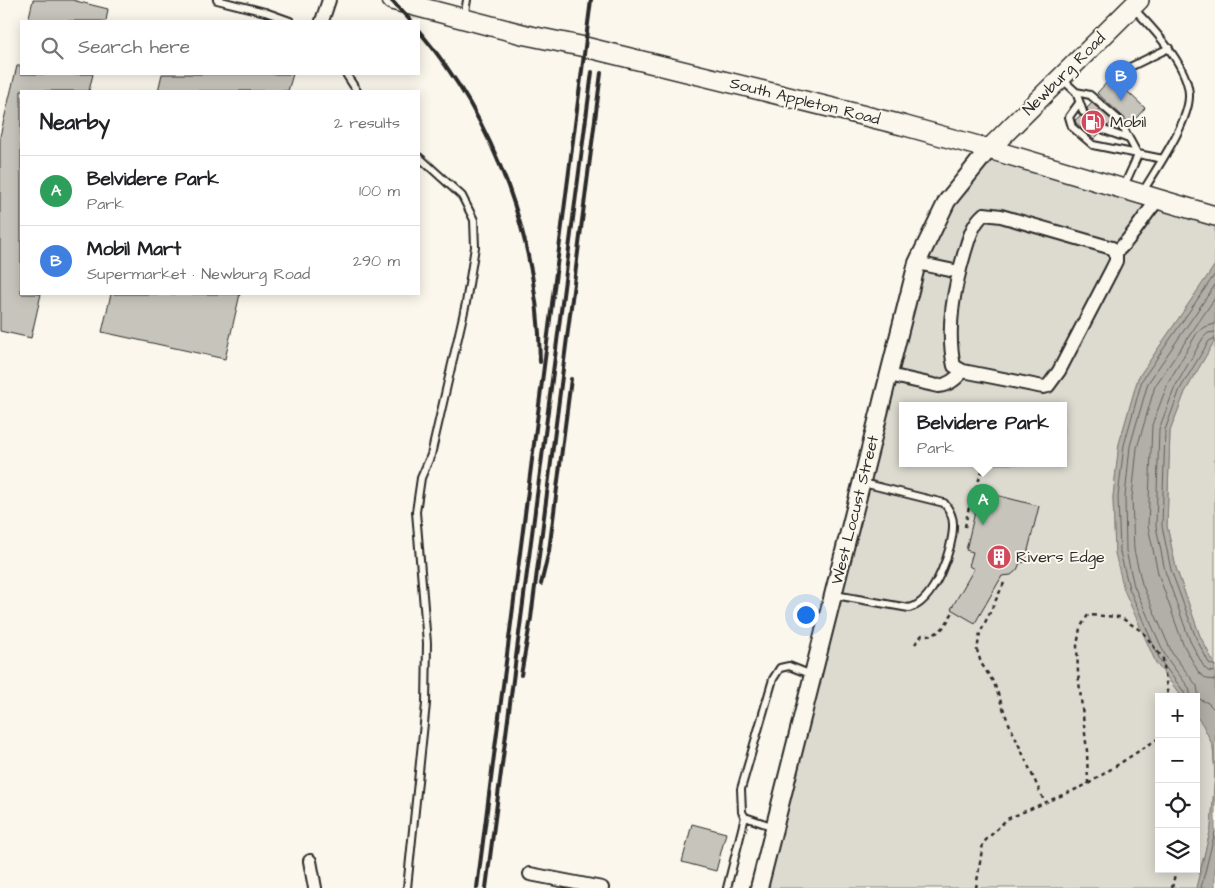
<!DOCTYPE html>
<meta charset="utf-8">
<style>
:root{--surface:#fff;--page:#f6f6f6;--text:#202124;--muted:#757577;--line:#e0e0e0;--accent:#ea580c}
body{margin:0;font-family:"Architects Daughter",sans-serif;background:var(--page);color:var(--text)}
.controls{position:absolute;right:15px;bottom:15px;display:grid;overflow:hidden;border-radius:0px;box-shadow:0 2px 12px #0003}
.controls button{width:45px;height:45px;display:grid;place-items:center;padding:0;border:0;border-bottom:1px solid var(--line);background:var(--surface);color:var(--text);font:25px sans-serif}
.you{position:absolute;left:805px;top:614px;width:18px;height:18px;margin:-12px;border:4px solid #fff;border-radius:50%;background:#1a73e8;box-shadow:0 0 0 8px #1a73e833}
.badge{display:grid;place-items:center;width:32px;height:32px;border-radius:50%;background:var(--accent);color:#fff;font-size:16px;font-weight:700}
.pin{position:absolute;translate:-50% -41px;filter:drop-shadow(0 1px 2px #0008)}
.pin::after{content:'';position:absolute;top:26px;width:18px;height:15px;background:inherit;clip-path:polygon(0 0,100% 0,50% 100%)}
.popup{position:absolute;left:899px;top:402px;width:168px;height:65px;box-sizing:border-box;display:grid;place-content:center;border-radius:0px;background:var(--surface);filter:drop-shadow(0 1px 4px #0005);font-size:16px;white-space:nowrap;color:var(--muted)}
.popup b{font-size:19px;color:var(--text)}
.popup::after{content:'';position:absolute;left:50%;top:100%;margin-left:-10px;border:10px solid transparent;border-top-color:var(--surface)}
.list{margin:0;padding:0;list-style:none}
h2{display:flex;justify-content:space-between;align-items:center;height:65px;margin:0;padding:0 20px;font-size:21px}
h2 small{font-size:16px;font-weight:400;color:var(--muted)}
.list li{display:grid;grid-template-columns:32px 1fr auto;gap:15px;align-items:center;box-sizing:border-box;height:70px;padding:0 20px;border-top:1px solid var(--line)}
.list b{display:block;font-size:19px;white-space:nowrap}
.list p{margin:0;font-size:16px;white-space:nowrap;color:var(--muted)}
.list em{font-size:16px;font-style:normal;color:var(--muted)}
.icon{flex:none;width:28px;height:28px;fill:none;stroke:currentColor;stroke-width:2;stroke-linecap:round;stroke-linejoin:round}
.map{position:relative;flex:none;width:1215px;height:888px;overflow:hidden}
.search{position:absolute;background:var(--surface);box-shadow:0 2px 12px #0003;left:20px;top:20px;width:400px;height:55px;display:flex;align-items:center;gap:12px;box-sizing:border-box;padding:0 18px;border-radius:0px;color:var(--muted);font-size:19px}
.panel{position:absolute;background:var(--surface);box-shadow:0 2px 12px #0003;left:20px;top:90px;width:400px;height:205px;border-radius:0px}
.map>svg:first-child{display:block}
.green{fill:#dddad0;stroke:#84827e;fill-rule:evenodd}
.water{fill:#b1afa7;stroke:#7b7a75}
.lines{fill:none;stroke-linecap:round;stroke-linejoin:round}
.shore{stroke:#61605d;stroke-width:1}
.building{fill:#c7c4bc;stroke:#2b2b2b}
.service-casing{stroke:#2b2b2b;stroke-width:10}
.minor-casing{stroke:#2b2b2b;stroke-width:16}
.tertiary-casing{stroke:#2b2b2b;stroke-width:20}
.secondary-casing{stroke:#2b2b2b;stroke-width:22}
.path{stroke:#2b2b2b;stroke-width:2.5;stroke-dasharray:4 4;stroke-linecap:butt}
.service{stroke:#fbf7ec;stroke-width:6}
.minor{stroke:#fbf7ec;stroke-width:12}
.tertiary{stroke:#fbf7ec;stroke-width:16}
.secondary{stroke:#fbf7ec;stroke-width:19}
.rail{stroke:#2b2b2b;stroke-width:4}
.labels{text-anchor:middle;dominant-baseline:central;stroke-width:4;stroke-linejoin:round;paint-order:stroke}
.street-label{font-size:16px;fill:#2b2b2b;stroke:#fbf7ec}
.poi-label{font-size:16px;fill:#2b2b2b;stroke:#fbf7ec;text-anchor:start}
</style>
<div class="map">
<svg width="1215" height="888" viewBox="0 0 1215 888">
<rect width="100%" height="100%" fill="#fbf7ec"/>
<filter id="ink" filterUnits="userSpaceOnUse"><feTurbulence type="fractalNoise" baseFrequency=".02" numOctaves="2"/><feDisplacementMap in="SourceGraphic" scale="10" xChannelSelector="R" yChannelSelector="G"/><feConvolveMatrix kernelMatrix="1 2 1 2 8 2 1 2 1" color-interpolation-filters="sRGB"/></filter>
<g filter="url(#ink)">
<!-- green -->
<path class="green" d="M989 149 1215 218V265L1138 378 1119 444 1113 497 1115 553 1156 663 1182 697H1159V869H1196V716L1203 725 1213 746 1215 774 1211 828 1196 888H759L917 263ZM903 406H1063V464H903Z
M1215 340V665L1200 636 1176 568 1167 526 1170 431 1185 392Z"/>
<!-- water -->
<path class="water" d="M1215 265V340L1185 392 1170 431 1167 526 1176 568 1200 636 1215 665V888H1196L1211 828 1215 774 1213 746 1203 725 1196 716V697H1182L1156 663 1124 590 1115 553 1113 497 1119 444 1138 378Z"/>
<g class="lines">
<!-- shore -->
<path class="shore" d="M1215 298 1155 386 1137 448 1132 497 1134 550 1142 584 1172 653 1197 686 1199 699 1208 703 1215 710
M1215 324 1204 327 1197 333 1168 383 1152 425 1148 526 1158 573 1183 644 1199 673 1207 679 1215 680
M1215 332 1208 333 1203 338 1175 387 1159 429 1156 526 1165 571 1190 641 1204 667 1208 671 1215 672
M1215 338 1209 341 1180 389 1165 430 1162 526 1171 570 1196 638 1209 663 1215 666
M1185 697 1184 692 1160 660 1129 588 1120 552 1118 497 1124 445 1142 380 1215 274
M1191 697 1189 688 1166 657 1134 586 1126 551 1125 497 1130 446 1148 383 1215 285
M1201 888 1215 832"/>
</g>
<!-- building -->
<path class="building" d="M33 0H72L108 9 106 21H28Z
M17 66H21V74H93L89 91H21V294H41L31 338 0 331V136Z
M162 74H293L288 91H158Z
M1112 77 1145 108 1131 124 1097 93Z
M1092 103 1113 121 1108 126 1104 125 1100 127 1099 130 1100 133 1094 139 1076 123 1075 120 1080 116 1083 117 1086 116 1088 112 1087 108Z
M111 294H240L225 359 102 332Z
M980 491 1039 506 1025 562 1020 563 1017 570 1011 575 1002 576 975 623 951 609 974 569 969 566 973 552 966 550Z
M692 824 726 833 716 871 682 862Z"/>
<g class="lines">
<defs>
<path id="service" d="M217 0 265 12 290 21
M1133 8C1153 28 1190 67 1189 97 1188 124 1156 169 1142 193
M464 18 467 0
M346 74 357 91
M1119 75 1128 68 1169 48
M1062 79 1076 92 1090 95 1119 120 1138 155 1124 186
M1076 92 1083 112
M1079 103 1069 117 1072 127 1093 145 1163 159
M1104 130 1129 139
M835 595 909 608C934 603 954 547 953 524 953 516 949 509 944 503L863 483
M774 827 745 817 742 812 741 789 773 679 780 668 789 666 812 675
M407 888 426 704 427 643 416 512 421 478 431 455 466 303 475 247 474 220 462 196 419 157
M727 888 745 817"/>
<path id="minor" d="M322 21 329 0
M1116 252 1112 248 1001 216 984 214C973 223 969 238 965 251 954 288 946 328 954 366L963 371 1043 387 1048 386 1059 371 1111 271 1116 261V252C1134 237 1142 217 1158 200
M917 263 959 272
M889 375 938 386C949 385 956 379 963 371
M310 861 315 888
M530 874 602 888"/>
<path id="tertiary" d="M759 888 917 263 947 201 989 149"/>
<path id="secondary" d="M392 0 526 35 585 47 902 125 989 149 1215 216
M989 149 1139 0"/>
</defs>
<!-- service casing -->
<use href="#service" class="service-casing"/>
<!-- minor casing -->
<use href="#minor" class="minor-casing"/>
<!-- tertiary casing -->
<use href="#tertiary" class="tertiary-casing"/>
<!-- secondary casing -->
<use href="#secondary" class="secondary-casing"/>
<!-- path -->
<path class="path" d="M965 527 968 511 982 471
M1004 583 980 633 977 650 981 663 994 683 1007 719 1045 803
M915 644 922 635C941 636 944 627 953 612
M1088 784 1087 751 1078 673 1077 646 1080 628 1088 615 1120 617 1143 632 1163 659 1168 697
M976 888 983 843 1007 819 1088 784 1159 738
M1172 888 1176 869"/>
<!-- service -->
<use href="#service" class="service"/>
<!-- minor -->
<use href="#minor" class="minor"/>
<!-- tertiary -->
<use href="#tertiary" class="tertiary"/>
<!-- secondary -->
<use href="#secondary" class="secondary"/>
<!-- rail -->
<path class="rail" d="M391 0 411 21
M419 31C496 122 539 243 540 362
M541 584 549 551 571 379
M521 675 531 618 601 73
M477 888 591 0
M486 888 592 72"/>
</g>
</g>
<!-- icons -->
<defs>
<symbol id="fuel-disc" viewBox="-11 -11 22 22"><circle r="9.5" fill="#d1495b" stroke="#fbf7ec"/><path d="M-5.5-6h7V0h2V4h1.3V-2.5L3-4.5l.8-.8L6-3V5H2.5V1h-1V6h-7ZM-4.2-4.7v3.2H.2V-4.7Z" fill="#fff"/></symbol>
<symbol id="building-disc" viewBox="-11 -11 22 22"><circle r="9.5" fill="#d1495b" stroke="#fbf7ec"/><path d="M-4-6H4V6H1V3H-1V6H-4ZM-2.5-4.3h1.7v1.8h-1.7ZM.8-4.3h1.7v1.8H.8ZM-2.5-1h1.7V.8h-1.7ZM.8-1h1.7V.8H.8Z" fill="#fff"/></symbol>
</defs>
<g fill-rule="evenodd">
<use href="#fuel-disc" x="1079" y="108" width="28" height="28"/>
<use href="#building-disc" x="985" y="543" width="28" height="28"/>
</g>
<g class="labels">
<!-- street labels -->
<g class="street-label">
<text transform="translate(1064 74) rotate(-45)">Newburg Road</text>
<text transform="translate(805 101) rotate(14)">South Appleton Road</text>
<text transform="translate(855 510) rotate(-76)">West Locust Street</text>
</g>
<!-- poi labels -->
<g class="poi-label">
<text x="1110" y="122">Mobil</text>
<text x="1016" y="557">Rivers Edge</text>
</g>
</g>
</svg>
<div class="controls">
<button>+</button>
<button>−</button>
<button><svg class="icon" aria-label="locate" viewBox="0 0 24 24"><circle cx="12" cy="12" r="6"/><path d="M12 2v4M12 18v4M2 12h4M18 12h4"/></svg></button>
<button><svg class="icon" aria-label="layers" viewBox="0 0 24 24"><path d="M12 4l9 5-9 5-9-5zM3 14l9 5 9-5"/></svg></button>
</div>
<div class="you"></div>
<div class="pin badge" style="left:983px;top:525px;background:#2e9e5b">A</div>
<div class="popup"><b>Belvidere Park</b>Park</div>
<div class="pin badge" style="left:1121px;top:101px;background:#3f7fe0">B</div>
<div class="search"><svg class="icon" aria-label="search" viewBox="0 0 24 24"><circle cx="10" cy="10" r="6"/><path d="M15 15l6 6"/></svg>Search here</div>
<section class="panel">
<h2>Nearby<small>2 results</small></h2>
<ul class="list">
<li><span class="badge" style="background:#2e9e5b">A</span><div><b>Belvidere Park</b><p>Park</p></div><em>100 m</em></li>
<li><span class="badge" style="background:#3f7fe0">B</span><div><b>Mobil Mart</b><p>Supermarket · Newburg Road</p></div><em>290 m</em></li>
</ul>
</section>
</div>
